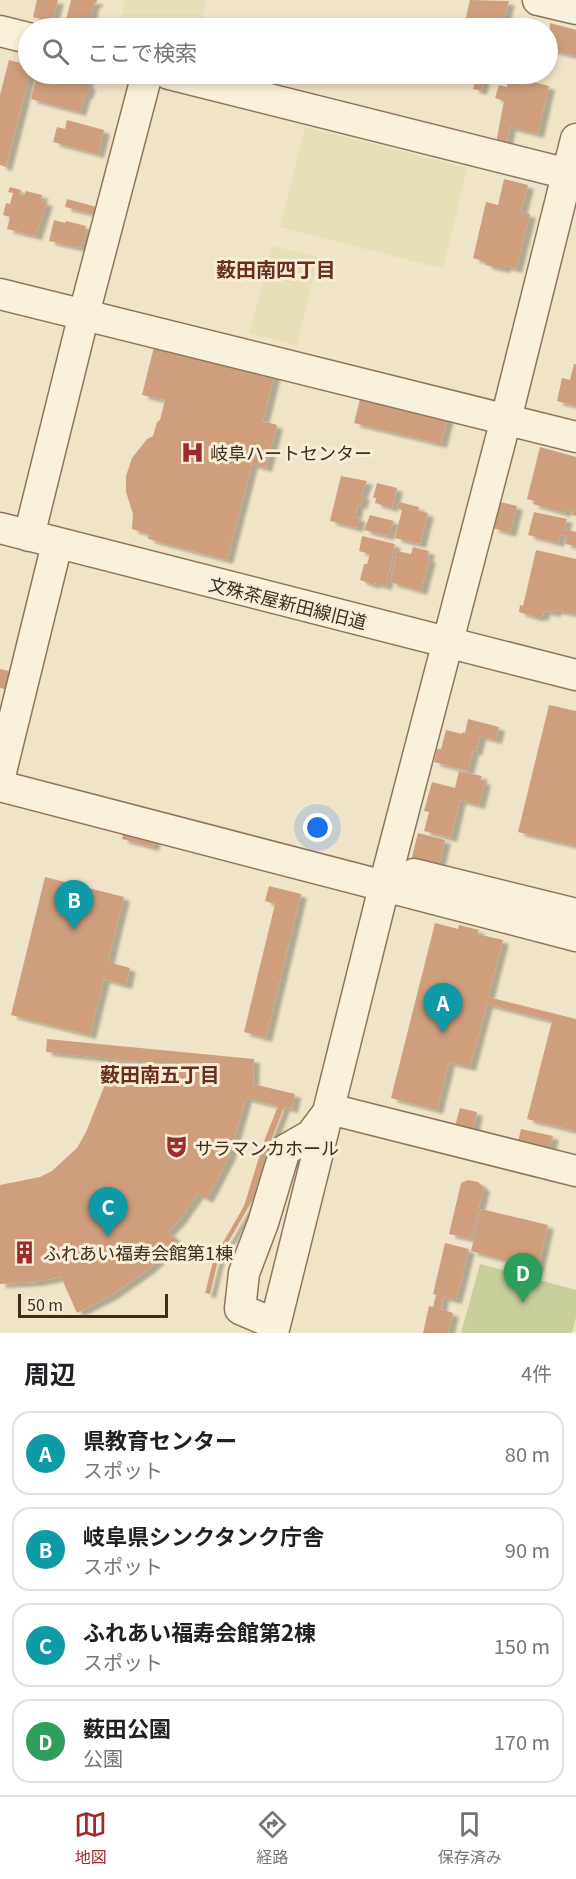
<!DOCTYPE html>
<html lang="ja">
<meta charset="utf-8">
<style>
:root{--surface:#fff;--page:#f6f6f6;--text:#202124;--muted:#757577;--line:#e0e0e0;--accent:#9e2a2b}
body{margin:0;font-family:Georgia,"Noto Sans JP",serif;background:var(--page);color:var(--text)}
.scale{position:absolute;left:18px;bottom:15px;width:150px;box-sizing:border-box;padding-left:6px;border:3px solid #3d2e20;border-top:0;font-size:16px;line-height:21px;white-space:nowrap;color:#3d2e20;-webkit-text-stroke:4px #f7eed8;paint-order:stroke}
.you{position:absolute;left:318px;top:828px;width:21px;height:21px;margin:-15px;border:4px solid #fff;border-radius:50%;background:#1a73e8;box-shadow:0 0 0 9px #1a73e833}
.badge{display:grid;place-items:center;width:39px;height:39px;border-radius:50%;background:var(--accent);color:#fff;font-size:20px;font-weight:700}
.pin{position:absolute;translate:-50% -50px;filter:drop-shadow(0 2px 3px #0008)}
.pin::after{content:'';position:absolute;top:32px;width:21px;height:18px;background:inherit;clip-path:polygon(0 0,100% 0,50% 100%)}
.list{margin:0;padding:0;list-style:none}
h2{display:flex;justify-content:space-between;align-items:center;height:78px;margin:0;padding:0 24px;font-size:26px}
h2 small{font-size:20px;font-weight:400;color:var(--muted)}
.list li{display:grid;grid-template-columns:39px 1fr auto;gap:18px;align-items:center;box-sizing:border-box;height:84px;margin:0 12px 12px;padding:0 12px;border:2px solid var(--line);border-radius:18px}
.list b{display:block;font-size:22px;white-space:nowrap}
.list p{margin:0;font-size:20px;white-space:nowrap;color:var(--muted)}
.list em{font-size:20px;font-style:normal;color:var(--muted)}
.icon{flex:none;width:33px;height:33px;fill:none;stroke:currentColor;stroke-width:2;stroke-linecap:round;stroke-linejoin:round}
.map{position:relative;flex:none;width:576px;height:1333px;overflow:hidden}
.search{position:absolute;background:var(--surface);box-shadow:0 3px 9px #0003;left:18px;right:18px;top:18px;height:66px;display:flex;align-items:center;gap:15px;box-sizing:border-box;padding:0 21px;border-radius:33px;color:var(--muted);font-size:22px}
.sheet{height:462px;background:var(--surface)}
nav{display:flex;justify-content:space-around;align-items:center;box-sizing:border-box;height:84px;border-top:2px solid var(--line);background:var(--surface);font-size:16px;color:var(--muted)}
nav a{display:grid;justify-items:center;gap:3px}
nav .on{color:var(--accent)}
.map>svg:first-child{display:block}
.farmland{fill:#e6deb5}
.green{fill:#c9cf9b}
.building{fill:#cf9f7d;filter:url(#shadow)}
.lines{fill:none;stroke-linecap:round;stroke-linejoin:round}
.minor-casing{stroke:#8d765c;stroke-width:33}
.minor{stroke:#faf1dc;stroke-width:30}
.labels{text-anchor:middle;dominant-baseline:central;stroke-width:6;stroke-linejoin:round;paint-order:stroke}
.poi-label{font-size:18px;fill:#3d2e20;stroke:#f7eed8;text-anchor:start}
.street-label{font-size:18px;fill:#3d2e20;stroke:#f7eed8}
.neighbourhood-label{font-size:20px;font-weight:bold;fill:#6b2e1e;stroke:#f7eed8}
</style>
<div class="map">
<svg width="576" height="1333" viewBox="0 0 576 1333">
<defs>
<filter id="shadow"><feDropShadow dx="6" dy="4" stdDeviation="1.5" flood-color="#0004"/></filter>
</defs>
<rect width="100%" height="100%" fill="#f0e4c8"/>
<!-- farmland -->
<path class="farmland" d="M125 0H207L200 28H118Z
M305 127 467 168 443 269 280 227Z
M273 246 318 257 297 345 249 333Z"/>
<!-- green -->
<path class="green" d="M480 1264 576 1290V1317L572 1333H461Z"/>
<!-- building -->
<path class="building" d="M37 0H58L52 22 33 17Z
M71 0H97L96 4 94 3 88 26 66 20Z
M470 0 509 1 502 28H474L464 26Z
M550 23 576 30V56L548 49Z
M9 60 28 65 30 74 6 167 0 165V95Z
M37 74H89L86 84 90 85 87 95H85L80 112 31 99Z
M477 74H485L481 91 473 89Z
M509 76 549 86 538 134 510 127 506 146 496 143 504 101 495 98 499 85 507 87Z
M67 120 104 130 98 154 53 142 57 127 65 129Z
M504 179 528 185 521 212 530 214 516 269 505 266 504 269 486 265V262L473 258 486 202 498 205Z
M10 187 21 190 20 195 24 196 26 191 42 195 41 201 47 202 36 236 7 229 10 217 3 215 6 203 10 204 13 193 8 192Z
M67 199 104 209 102 216 65 207Z
M54 220 65 223 66 221 86 226 85 229H87L85 240H83L81 248 49 241Z
M155 343 275 373 263 421 277 425 266 468 252 464 227 560 148 539 149 534 132 529 133 514 126 492V476L132 458 147 439 153 436 157 422 160 420 165 400 142 395Z
M574 364H576V406L557 401 562 378 570 380Z
M362 391 449 413 441 444 354 423Z
M540 447 576 457V516L572 515 574 510 566 509 565 513 533 504 534 501 527 499Z
M341 476 367 481 361 495 364 496 361 505 358 504 355 517 360 518 357 528 330 521Z
M377 483 397 488 392 508 375 503 376 498H373Z
M399 502 419 507 418 511 428 513 420 544 395 538 402 510 397 509Z
M500 502 517 506 510 533 493 528Z
M534 512 567 519 564 529 576 532V546L565 544 567 536 560 535 558 543 528 535Z
M370 515 394 521 388 536 364 530Z
M362 536 395 544 386 586 374 583V585L360 580 364 564H367L370 554 359 551Z
M413 547 429 551 427 558 430 559 421 591 390 582 397 551 411 554Z
M536 550 576 559V614L556 610 554 613 544 611 543 616 536 617 519 612 520 605 523 606Z
M0 669 13 672 9 690 0 688Z
M549 705 576 711V846L518 832Z
M468 719 499 727 496 740 480 736 476 752 473 751 468 771 434 762 437 749H441L446 730 462 734V732L465 733Z
M459 771 482 776 480 780 485 781 479 805 460 800 451 838 424 831 429 812 424 811 432 782 455 788Z
M124 831 155 838 153 847 122 839Z
M418 833 445 840 439 864 435 863 431 875 409 869Z
M45 877 124 897 108 962 130 968 126 985 104 979 90 1035 11 1015Z
M269 886 301 894 266 1038 244 1032 275 904 265 901Z
M435 923 458 929 459 925 479 930 477 934 503 940 488 997 576 1019V1131L527 1119 552 1021 487 1004 470 1067 449 1062 437 1110 391 1098Z
M47 1039 254 1059 253 1084 295 1094 292 1109 284 1107 270 1143 253 1199 218 1260 210 1294 205 1293 214 1258 244 1206 264 1141 278 1106 246 1098 229 1157 207 1199 198 1194 179 1221 168 1232 178 1241 149 1269 112 1295 77 1313 61 1277 36 1282 0 1284V1185L40 1177 52 1171 77 1148 86 1132 106 1082 108 1061 199 1068 46 1052Z
M460 1108 477 1112 473 1131 455 1126Z
M521 1129 553 1136 549 1150 518 1142Z
M468 1180 478 1182 484 1188 471 1239 449 1234 461 1183Z
M481 1209 548 1225 538 1268 471 1251Z
M445 1243 469 1249 456 1300 443 1297 441 1309 453 1313 448 1333H423L429 1306 433 1307 436 1295 433 1294Z"/>
<g class="lines">
<defs>
<path id="minor" d="M538 0 576 9
M0 31 28 38
M169 74 576 176
M0 294 576 437
M0 528 576 675
M29 536 84 314 147 74
M0 776 57 544
M0 786 576 936
M414 874 576 914
M330 1109 576 1171
M275 1324 240 1309 244 1273 263 1223 285 1150 311 1135 329 1111
M273 1333 389 867 506 419 576 139"/>
</defs>
<!-- minor casing -->
<use href="#minor" class="minor-casing"/>
<!-- minor -->
<use href="#minor" class="minor"/>
</g>
<!-- icons -->
<defs>
<symbol id="hospital-bare" viewBox="-9 -9 18 18"><path d="M-5-5h3v3.5h4V-5h3V5h-3V1.5h-4V5h-3Z" fill="#9e2a2b" stroke="#f7eed8" stroke-width="2.5" paint-order="stroke"/></symbol>
<symbol id="theatre-bare" viewBox="-9 -9 18 18"><path d="M-5-5.5Q0-4 5-5.5V0Q5 5 0 6Q-5 5-5 0ZM-3.3-2.5H-1v1.5H-3.3ZM1-2.5H3.3v1.5H1ZM-2.8 1Q0 5.5 2.8 1Z" fill="#9e2a2b" stroke="#f7eed8" stroke-width="2.5" paint-order="stroke"/></symbol>
<symbol id="building-bare" viewBox="-9 -9 18 18"><path d="M-4-6H4V6H1V3H-1V6H-4ZM-2.5-4.3h1.7v1.8h-1.7ZM.8-4.3h1.7v1.8H.8ZM-2.5-1h1.7V.8h-1.7ZM.8-1h1.7V.8H.8Z" fill="#9e2a2b" stroke="#f7eed8" stroke-width="2.5" paint-order="stroke"/></symbol>
</defs>
<g fill-rule="evenodd">
<use href="#hospital-bare" x="176" y="436" width="33" height="33"/>
<use href="#theatre-bare" x="160" y="1130" width="33" height="33"/>
<use href="#building-bare" x="8" y="1236" width="33" height="33"/>
</g>
<g class="labels">
<!-- poi labels -->
<g class="poi-label">
<text x="210" y="452">岐阜ハートセンター</text>
<text x="195" y="1147">サラマンカホール</text>
<text x="43" y="1252">ふれあい福寿会館第1棟</text>
</g>
<!-- street labels -->
<g class="street-label">
<text transform="translate(288 602) rotate(14)">文殊茶屋新田線旧道</text>
</g>
<!-- neighbourhood labels -->
<g class="neighbourhood-label">
<text x="276" y="268">薮田南四丁目</text>
<text x="160" y="1073">薮田南五丁目</text>
</g>
</g>
</svg>
<div class="scale">50 m</div>
<div class="you"></div>
<div class="pin badge" style="left:443px;top:1033px;background:#0f9aa8">A</div>
<div class="pin badge" style="left:74px;top:930px;background:#0f9aa8">B</div>
<div class="pin badge" style="left:108px;top:1237px;background:#0f9aa8">C</div>
<div class="pin badge" style="left:523px;top:1303px;background:#2e9e5b">D</div>
<div class="search"><svg class="icon" aria-label="search" viewBox="0 0 24 24"><circle cx="10" cy="10" r="6"/><path d="M15 15l6 6"/></svg>ここで検索</div>
</div>
<section class="sheet">
<h2>周辺<small>4件</small></h2>
<ul class="list">
<li><span class="badge" style="background:#0f9aa8">A</span><div><b>県教育センター</b><p>スポット</p></div><em>80 m</em></li>
<li><span class="badge" style="background:#0f9aa8">B</span><div><b>岐阜県シンクタンク庁舎</b><p>スポット</p></div><em>90 m</em></li>
<li><span class="badge" style="background:#0f9aa8">C</span><div><b>ふれあい福寿会館第2棟</b><p>スポット</p></div><em>150 m</em></li>
<li><span class="badge" style="background:#2e9e5b">D</span><div><b>薮田公園</b><p>公園</p></div><em>170 m</em></li>
</ul>
</section>
<nav>
<a class="on"><svg class="icon" aria-label="map" viewBox="0 0 24 24"><path d="M3 6l6-2 6 2 6-2v14l-6 2-6-2-6 2zM9 4v14M15 6v14"/></svg>地図</a>
<a><svg class="icon" aria-label="directions" viewBox="0 0 24 24"><path d="M12 3l9 9-9 9-9-9zM9 14v-3h6M13 9l2 2-2 2"/></svg>経路</a>
<a><svg class="icon" aria-label="saved" viewBox="0 0 24 24"><path d="M7 4h10v16l-5-4-5 4z"/></svg>保存済み</a>
</nav>
